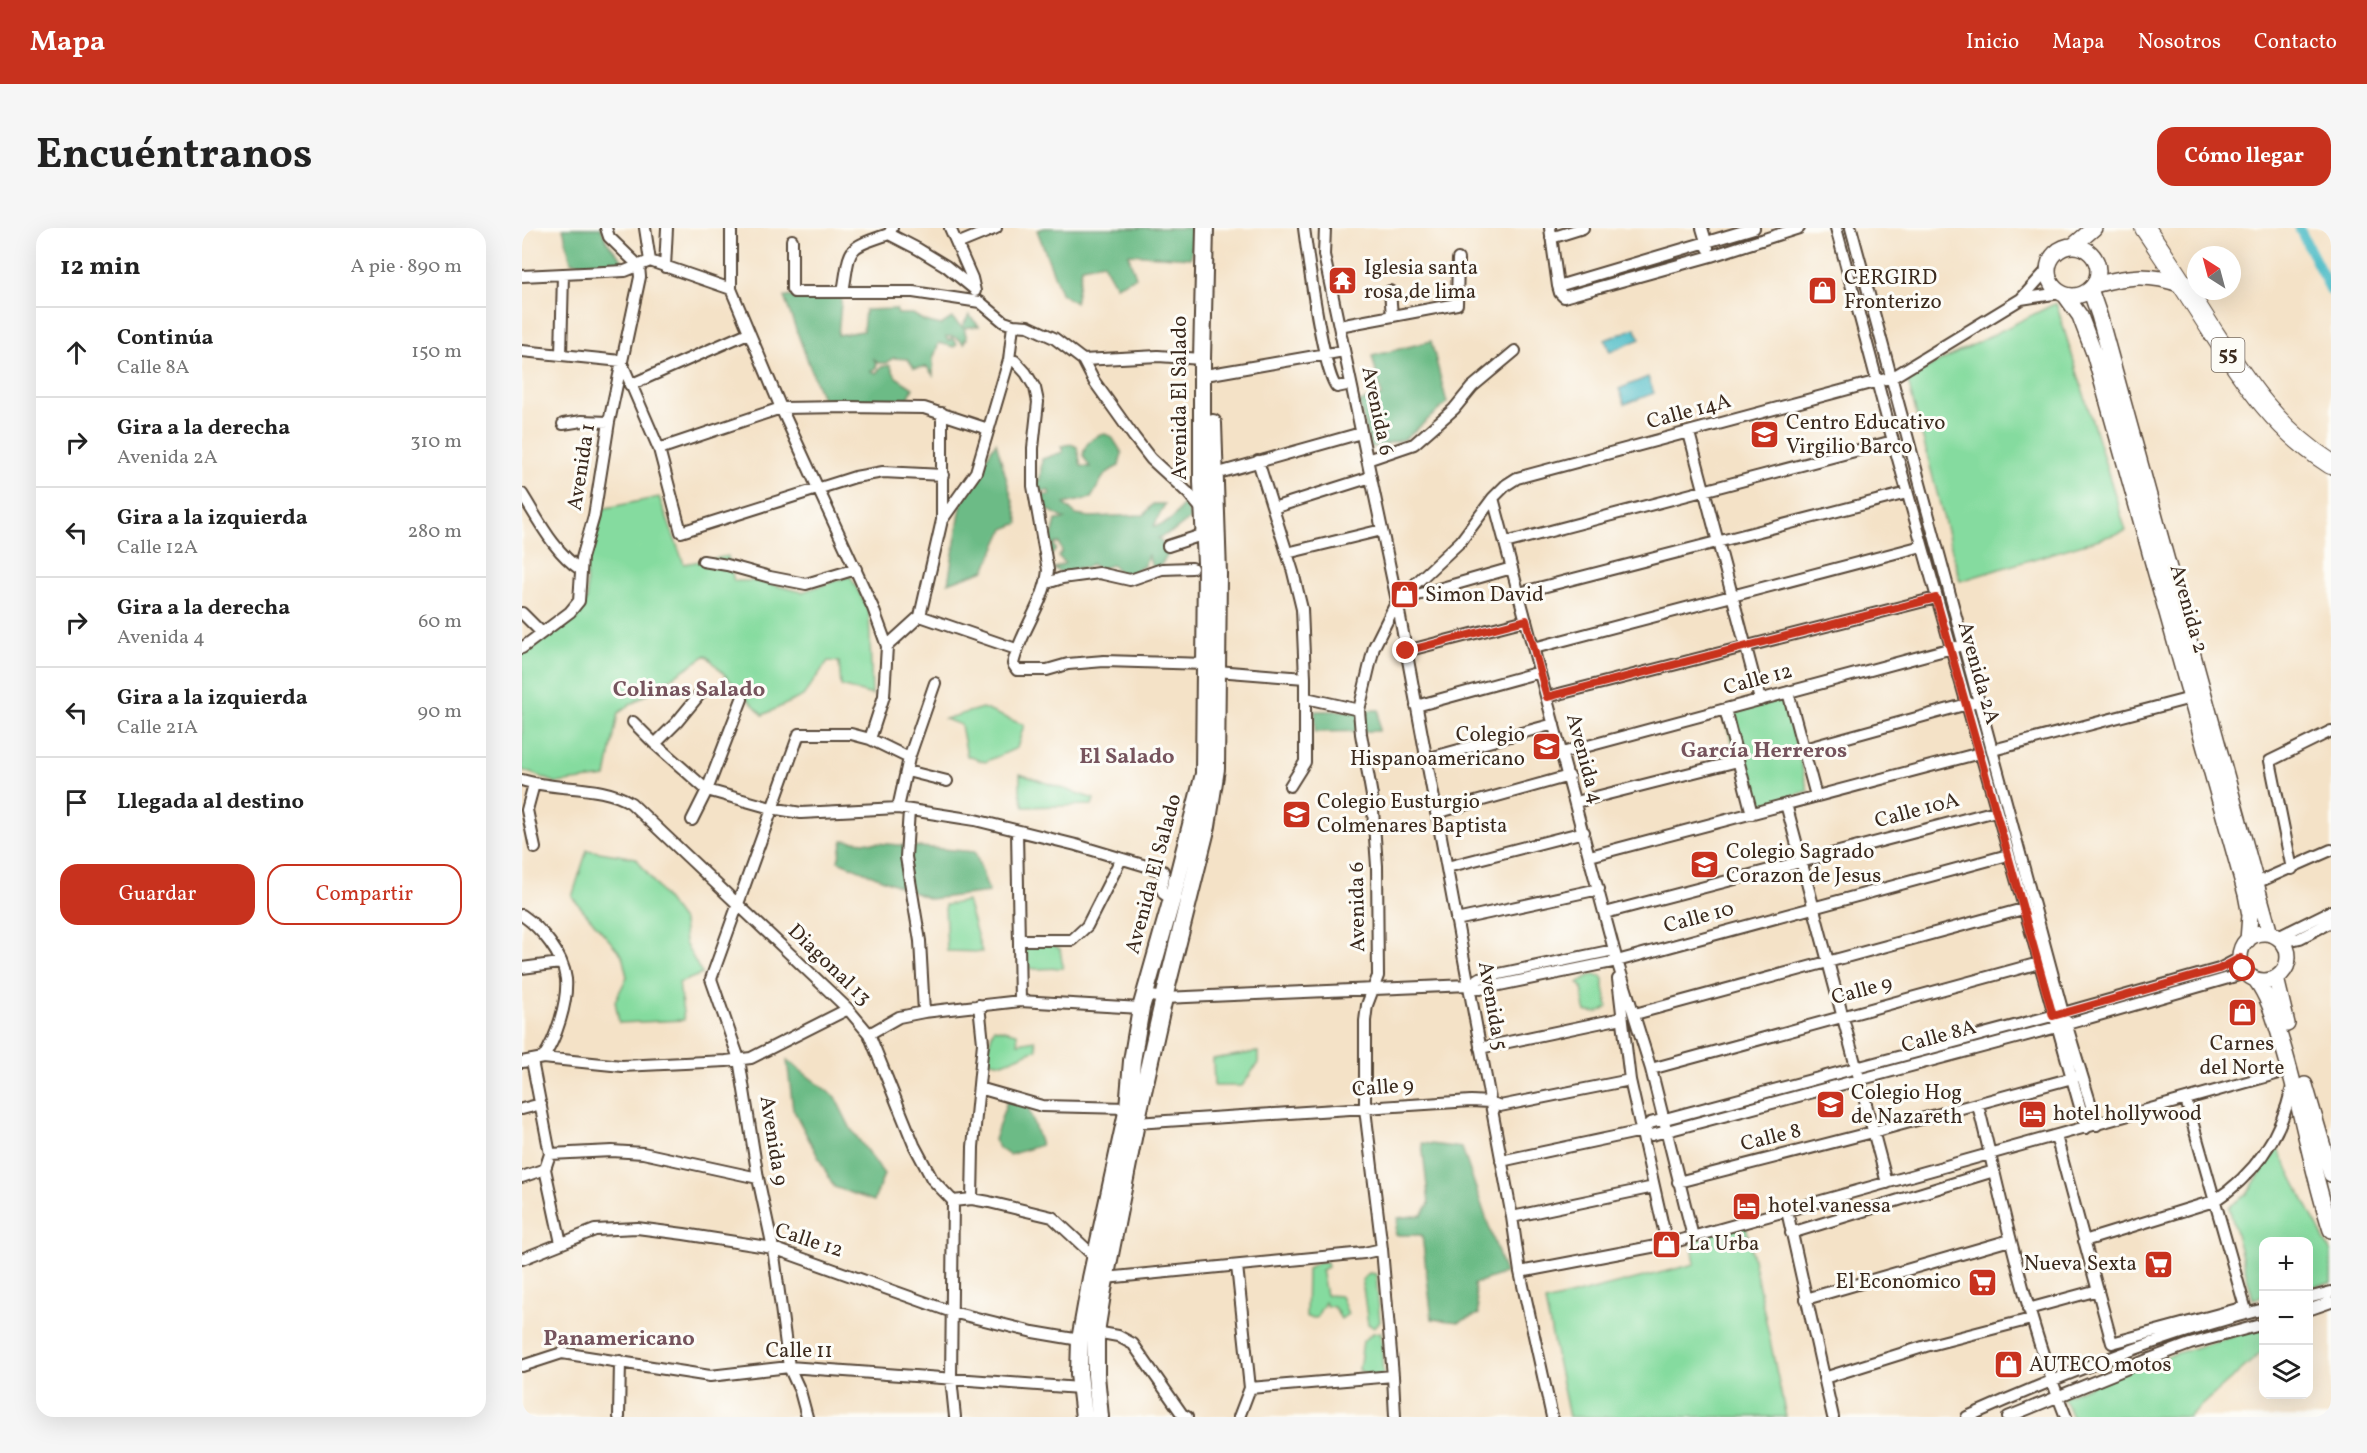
<!DOCTYPE html>
<html lang="es">
<meta charset="utf-8">
<style>
:root{--surface:#fff;--page:#f6f6f6;--text:#222;--muted:#767676;--line:#e0e0e0;--accent:#c8321e}
body{margin:0;font-family:Vollkorn,serif;background:var(--page);color:var(--text)}
.controls{position:absolute;right:18px;bottom:18px;display:grid;overflow:hidden;border-radius:12px;box-shadow:0 6px 24px #0002}
.controls button{width:54px;height:54px;display:grid;place-items:center;padding:0;border:0;border-bottom:2px solid var(--line);background:var(--surface);color:var(--text);font:30px sans-serif}
.compass{position:absolute;left:1665px;top:18px;width:54px;height:54px;border-radius:50%;background:var(--surface);box-shadow:0 6px 24px #0002;rotate:324deg}
.stop{position:absolute;width:18px;height:18px;margin:-14px;border:4px solid #c8321e;border-radius:50%;background:#fff}
.stop.end{background:#c8321e;border-color:#fff;box-shadow:0 2px 6px #0008}
.list{margin:0;padding:0;list-style:none}
h2{display:flex;justify-content:space-between;align-items:center;height:78px;margin:0;padding:0 24px;font-size:26px}
h2 small{font-size:20px;font-weight:400;color:var(--muted)}
.list li{display:grid;grid-template-columns:39px 1fr auto;gap:18px;align-items:center;box-sizing:border-box;height:90px;padding:0 24px;border-top:2px solid var(--line)}
.list b{display:block;font-size:22px;white-space:nowrap}
.list p{margin:0;font-size:20px;white-space:nowrap;color:var(--muted)}
.list em{font-size:20px;font-style:normal;color:var(--muted)}
.actions{display:flex;gap:12px;padding:18px 24px}
.actions a{flex:1;padding:14px 0;border:2px solid var(--accent);border-radius:18px;text-align:center;font-size:21px;color:var(--accent)}
.actions .main{background:var(--accent);color:#fff}
.icon{flex:none;width:33px;height:33px;fill:none;stroke:currentColor;stroke-width:2;stroke-linecap:round;stroke-linejoin:round}
.map{position:relative;flex:none;width:1809px;height:1189px;overflow:hidden;border-radius:18px}
header{display:flex;align-items:center;gap:36px;box-sizing:border-box;height:84px;padding:0 30px;background:var(--accent);color:#fff}
header strong{font-size:28px}
nav{display:flex;gap:33px;margin-inline-start:auto;font-size:21px}
.intro{display:flex;align-items:center;justify-content:space-between;box-sizing:border-box;height:144px;padding:0 36px}
h1{margin:0;font-size:42px}
.button{padding:15px 27px;border-radius:18px;background:var(--accent);color:#fff;font-size:21px;font-weight:700}
main{display:flex;gap:36px;padding:0 36px}
aside{flex:1;background:var(--surface);border-radius:18px;box-shadow:0 6px 24px #0002}
.map>svg:first-child{display:block}
.green{fill:#85db9f;stroke:#60825e;stroke-width:1.5}
.forest{fill:#6cbb86;stroke:#547252;stroke-width:1.5}
.water{fill:#51bec8;stroke:#467473;stroke-width:1.5}
.lines{fill:none;stroke-linecap:round;stroke-linejoin:round}
.canal{stroke:#51bec8;stroke-width:10}
.street-casing{stroke:#574637;stroke-width:14}
.secondary-casing{stroke:#574637;stroke-width:18}
.primary-casing{stroke:#574637;stroke-width:20}
.highway-casing{stroke:#574637;stroke-width:22}
.street{stroke:#fff;stroke-width:10}
.secondary{stroke:#fff;stroke-width:15}
.primary{stroke:#fff;stroke-width:16}
.highway{stroke:#fff;stroke-width:20}
.route{stroke:#c8321e;stroke-width:8}
.labels{text-anchor:middle;dominant-baseline:central;stroke-width:6;stroke-linejoin:round;paint-order:stroke}
.shield{fill:#fdfcf7;stroke:#75695f;stroke-width:1.5}
.shield-label{font-size:20px;font-weight:bold;fill:#3b2a1e}
.poi-label{font-size:21px;fill:#3b2a1e;stroke:#fdfcf7;text-anchor:start}
.street-label{font-size:21px;fill:#3b2a1e;stroke:#fdfcf7}
.neighbourhood-label{font-size:22px;font-weight:bold;fill:#76545d;stroke:#fdfcf7}
</style>
<header>
<strong>Mapa</strong>
<nav><a>Inicio</a><a>Mapa</a><a>Nosotros</a><a>Contacto</a></nav>
</header>
<div class="intro"><h1>Encuéntranos</h1><a class="button">Cómo llegar</a></div>
<main>
<aside>
<h2>12 min<small>A pie · 890 m</small></h2>
<ul class="list">
<li><svg class="icon" aria-label="ahead" viewBox="0 0 24 24"><path d="M12 20V5M6 11l6-6 6 6"/></svg><div><b>Continúa</b><p>Calle 8A</p></div><em>150 m</em></li>
<li><svg class="icon" aria-label="right" viewBox="0 0 24 24"><path d="M7 20v-9h11M14 6l5 5-5 5"/></svg><div><b>Gira a la derecha</b><p>Avenida 2A</p></div><em>310 m</em></li>
<li><svg class="icon" aria-label="left" viewBox="0 0 24 24"><path d="M17 20v-9H6M10 6l-5 5 5 5"/></svg><div><b>Gira a la izquierda</b><p>Calle 12A</p></div><em>280 m</em></li>
<li><svg class="icon" aria-label="right" viewBox="0 0 24 24"><path d="M7 20v-9h11M14 6l5 5-5 5"/></svg><div><b>Gira a la derecha</b><p>Avenida 4</p></div><em>60 m</em></li>
<li><svg class="icon" aria-label="left" viewBox="0 0 24 24"><path d="M17 20v-9H6M10 6l-5 5 5 5"/></svg><div><b>Gira a la izquierda</b><p>Calle 21A</p></div><em>90 m</em></li>
<li><svg class="icon" aria-label="arrive" viewBox="0 0 24 24"><path d="M6 21V4h12l-3 4 3 4H6"/></svg><div><b>Llegada al destino</b></div></li>
</ul>
<div class="actions"><a class="main">Guardar</a><a>Compartir</a></div>
</aside>
<div class="map">
<svg width="1809" height="1189" viewBox="0 0 1809 1189">
<rect width="100%" height="100%" fill="#fdfcf7"/>
<filter id="ink" filterUnits="userSpaceOnUse"><feTurbulence type="fractalNoise" baseFrequency=".0167" numOctaves="2"/><feDisplacementMap in="SourceGraphic" scale="12" xChannelSelector="R" yChannelSelector="G"/><feConvolveMatrix kernelMatrix="1 2 1 2 8 2 1 2 1" color-interpolation-filters="sRGB"/></filter>
<filter id="wash" filterUnits="userSpaceOnUse"><feTurbulence type="fractalNoise" baseFrequency=".008" numOctaves="4" result="noise"/><feDisplacementMap in="SourceGraphic" scale="24" xChannelSelector="R" yChannelSelector="G"/><feGaussianBlur stdDeviation="1.35" result="paint"/><feColorMatrix in="noise" values="0 0 0 0 0 0 0 0 0 0 0 0 0 0 0 0 0 1.4 0 .05"/><feComposite in="paint" operator="in"/></filter>
<g filter="url(#wash)">
<rect width="100%" height="100%" fill="#f4e2c7"/>
<!-- green -->
<path class="green" d="M1534 75 1604 303 1438 353 1385 150Z
M137 269 162 336 206 328 212 353H235L280 364 328 348 347 383 350 467 319 458 317 434 306 433 281 468 241 487 184 427 96 485 84 549 35 555 0 542V424L13 412 65 372 64 333 80 281Z
M1262 470 1286 563 1234 578 1201 489Z
M460 480 502 497 495 520 463 534 445 528 439 497 423 491Z
M498 546 572 571 570 577 502 579 498 564Z
M65 622 114 630 161 694 163 715 180 746 157 755 162 792 97 795 93 773 105 749 100 727 50 669Z
M445 673 460 724 425 723 423 677Z
M502 713H525L538 721 541 740 514 741 501 739Z
M1073 747 1079 748 1082 752V760L1086 779C1078 785 1072 786 1063 783L1060 759 1056 755 1067 748Z
M472 800 495 805 496 815 513 812 515 821 481 835 462 832Z
M736 824V835L720 858H692L691 831Z
M1755 919 1809 1025V1055L1787 1059 1786 1014H1742L1741 1069 1731 1071 1707 979 1725 966Z
M1224 997 1264 1189H1047L1023 1074 1173 1036 1169 1010Z
M796 1034H805L806 1039 799 1042 804 1067 819 1068 826 1086 819 1091 812 1079 805 1078 803 1074 794 1090 784 1089 785 1041Z
M847 1045 854 1046 858 1094 851 1099 846 1096 840 1052Z
M1741 1099V1123L1666 1189H1550L1541 1169 1616 1137Z
M859 1104 861 1147 848 1148 837 1142 841 1113 851 1105Z"/>
<!-- forest -->
<path class="forest" d="M41 0H79L85 14 107 40 49 34Z
M523 0H672L669 30 606 26 614 49 594 58 581 35 560 39 553 75 539 65 515 2Z
M320 65 316 107 341 103 343 82 374 81 376 86H391L402 93 419 97 430 90 440 99 447 87 457 98 442 100 445 111H443L442 116C438 111 431 107 424 109L426 113 430 110 435 116 432 119 417 115 411 131V147L405 139 392 140 386 131 371 130 365 135H356L351 130 355 137 353 141 349 143 354 145 359 139 368 137 374 149 391 160 385 173 300 171 262 69Z
M909 113 925 175 883 211 848 220 837 174 860 168 850 128Z
M583 206 590 209 600 225 597 238C577 247 580 254 569 270L542 276 554 287 568 289 622 287 631 276H643L632 298C648 297 655 286 662 274L669 290 652 303 636 310 648 324 638 338 630 339 626 327 622 338 607 346H600L590 337 577 341 569 336 564 340H555L551 348 531 341 543 335 536 328 540 324 537 315 531 316 534 321 527 331 523 308H530L534 292 543 291 527 282 517 287 520 274 518 267H528L527 263H516L513 252H518L520 231 541 224 539 218 549 216 555 219 559 238 568 239 561 228C562 216 571 208 583 206Z
M474 214 497 295 482 301 463 342 426 355 441 267Z
M857 482V503L793 504V483Z
M321 612 453 624 467 664 408 671 316 633Z
M265 832 313 869 329 901 362 946 352 973 312 959 271 881Z
M485 873 506 879 519 917 487 927 477 920 472 912Z
M900 915 940 920 983 1045 952 1056 957 1086 937 1094 910 1091 900 1007H873L876 990 900 987 907 976Z"/>
<!-- water -->
<path class="water" d="M1113 100 1118 111 1088 124 1083 112Z
M1126 149 1132 165 1103 176 1097 161Z"/>
<g class="lines">
<!-- canal -->
<path class="canal" d="M1777 0 1809 63"/>
</g>
</g>
<g filter="url(#ink)">
<g class="lines">
<defs>
<path id="street" d="M123 0 128 33
M209 0V61L259 180 351 380 365 418
M428 0 450 50 453 63
M782 0C785 23 802 150 815 159L829 156
M803 0 802 27 875 373 990 989 998 1044 1030 1189
M1028 0 1036 58 1038 65 1042 69 1189 28 1277 0
M1180 0 1186 20
M1314 0 1371 213 1564 900
M1329 0 1541 785 1575 897
M367 6 396 21 424 38 452 61
M1029 10 1061 0
M270 12V61L272 64H391L458 74 482 94 491 97 506 98 532 110 561 132 572 153 612 209 629 231 666 265 682 284
M435 16 474 0
M128 33 209 61
M143 39 145 0
M0 48 103 43 128 33
M1036 58 1232 0
M868 63 870 88
M321 64C329 19 322 21 367 6L370 0
M1499 71 1538 65
M817 98 935 76 936 31
M0 123 99 133 137 221 159 304 333 249 361 244 421 247
M39 127 41 46
M487 132 493 133 504 145 513 160 516 174 511 220V258L526 342C523 375 498 404 491 436L495 442H525L546 436 582 433 684 436
M561 132 636 128 680 131
M689 146 822 123
M108 157 226 105
M420 185V292
M41 196 60 193 87 194
M1167 205 1238 472
M137 221 259 180 323 179 402 180 466 201
M845 232 892 216 932 181 950 159 993 123
M736 233 771 344 780 381 783 450V534L768 558
M693 246 839 205
M0 266C17 293 32 324 59 342
M971 270 1095 733 1129 841 1171 1009
M751 280 849 249
M983 315 1371 213
M646 318 683 306
M765 325 860 302
M181 333 205 337 248 349 284 356 334 341
M525 355 540 350 577 345 608 352 640 341 670 340
M997 365 1385 265
M878 372 990 340
M0 385 20 405
M398 388 494 421
M0 420 48 384 57 373 60 330 72 288 87 194 118 49 117 38 87 9 84 0
M1012 420 1400 318
M884 423 1004 392
M695 443 783 450
M1266 464 1294 568
M1025 469 1414 370
M784 470 837 482
M894 478 1018 444
M1203 481 1230 586
M111 494 133 516 185 562 249 580 279 585 376 580 453 592 554 617 641 643 642 648 639 660 642 666 650 671
M348 511 362 468 365 418 398 388 420 292 454 244 487 132 491 97
M133 516 155 494 182 461
M1282 521 1449 475
M1471 522 1669 470
M1040 525 1434 419
M904 531 1032 496
M385 543 425 553
M0 552C34 563 80 556 109 575L326 781 347 806 392 917 410 951 431 973
M12 556 5 582 13 620
M1054 574 1216 533
M1264 576 1365 955
M376 580 387 530 413 455
M387 582 384 629 398 713 402 784
M914 585 1047 548
M170 592 185 562 220 471
M495 603 498 773
M1068 628 1458 525
M925 639 1062 604
M1770 641 1748 533 1809 503
M1734 655 1809 622
M1083 685 1474 583
M0 687C19 700 41 726 44 751 46 774 34 811 21 830
M934 692 1077 661
M1756 709 1809 683
M497 712H550L565 698 599 631
M1761 714 1778 710 1809 694
M0 740 38 735
M1096 751 1108 852 1145 1016
M947 757 958 750 1092 722
M623 767 642 770 947 757 958 761 1095 733 1486 627
M1113 786 1501 681
M347 806 377 789 402 784 498 773 619 780
M958 820 1100 790
M10 833 28 926 23 941 39 1015
M0 834 21 830 100 838 204 833 229 830 326 781
M1129 841 1521 734
M457 860 520 878 606 880
M1456 877C1482 982 1503 1088 1544 1189
M0 881 19 876
M614 895 949 873 968 874 978 878 1108 852
M1120 903 1128 895 1541 785 1697 741 1718 730
M1534 908 1590 1115 1723 1079 1664 872
M28 926 90 923 121 925 236 950
M979 933 1120 903 1130 907 1535 799 1724 745
M0 949 23 941
M1156 954 1351 904 1554 849
M450 971 451 919 461 815 457 777
M431 973 429 1150 433 1189
M431 973 450 971 467 974 530 989 574 1030
M1265 983 1311 1189
M990 989 1132 959
M1269 1005 1472 943
M1562 1013 1692 973C1734 946 1759 908 1770 859
M0 1031 73 1002 115 1000 162 1006 251 1020 430 1084 511 1104 558 1112
M715 1038 728 1160 717 1189
M998 1044 1145 1016 1768 842
M583 1050 842 1025 860 1021
M1786 1070 1809 1064
M1284 1071 1488 1012
M1506 1081 1576 1062
M1786 1082 1809 1074
M574 1104 596 1108 611 1116 660 1186 665 1189
M0 1138 40 1125 188 1148 267 1139 558 1160
M1302 1150 1404 1118 1509 1091
M728 1160 871 1148
M97 1189 98 1133
M285 1189 278 1163 267 1139 251 1020 236 950 217 831 189 751 277 506H329L348 511 387 530
M873 1189 871 1148 860 1021 843 881V793L845 777 856 748 855 638 850 568 839 506 837 482 852 419 875 373 939 313 971 270 984 257 995 250 1371 149 1499 71 1526 41
M1445 1189C1541 1146 1640 1107 1742 1081
M1486 1189 1628 1131 1668 1116 1742 1096"/>
<path id="secondary" d="M1551 18 1572 0
M1526 43a25 25 0 1 1 50 0a25 25 0 1 1-50 0Z
M1572 57C1606 48 1626 45 1660 57
M1568 61 1577 87 1748 706
M1543 67 1558 88 1572 125 1724 666 1728 687 1726 712
M1718 729a24 24 0 1 1 48 0a24 24 0 1 1-48 0Z
M1754 750 1765 796
M1734 752C1748 771 1753 793 1760 815 1779 877 1789 941 1809 1002
M1783 857 1809 946"/>
<path id="primary" d="M562 1189 557 1146 558 1112 569 1050 606 880 610 833 619 780 650 671 682 546 684 335 680 254V131L683 0
M578 1189 574 1147V1104L580 1067 614 895 642 770 685 598 694 541 696 346 691 195"/>
<path id="highway" d="M1623 0C1646 34 1669 69 1691 104 1725 156 1755 202 1809 236"/>
</defs>
<!-- street casing -->
<use href="#street" class="street-casing"/>
<!-- secondary casing -->
<use href="#secondary" class="secondary-casing"/>
<!-- primary casing -->
<use href="#primary" class="primary-casing"/>
<!-- highway casing -->
<use href="#highway" class="highway-casing"/>
<!-- street -->
<use href="#street" class="street"/>
<!-- secondary -->
<use href="#secondary" class="secondary"/>
<!-- primary -->
<use href="#primary" class="primary"/>
<!-- highway -->
<use href="#highway" class="highway"/>
</g>
</g>
<g class="lines" filter="url(#ink)">
<!-- route -->
<path class="route" d="M884 423 1004 392 1025 469 1414 370 1531 788 1697 741 1718 730 1721 741"/>
</g>
<!-- icons -->
<defs>
<symbol id="temple-square" viewBox="-11 -11 22 22"><rect x="-9" y="-9" width="18" height="18" rx="4" fill="#c8321e" stroke="#fdfcf7"/><path d="M0-6L5-2H3V0L6.5 2.5H4V6H1.5V3h-3V6H-4V2.5H-6.5L-3 0V-2H-5Z" fill="#fff"/></symbol>
<symbol id="shop-square" viewBox="-11 -11 22 22"><rect x="-9" y="-9" width="18" height="18" rx="4" fill="#c8321e" stroke="#fdfcf7"/><path d="M-5-2.5h2.3a2.7 3.5 0 0 1 5.4 0H5L5.5 6h-11ZM-1.5-2.5h3a1.5 2.3 0 0 0-3 0Z" fill="#fff"/></symbol>
<symbol id="school-square" viewBox="-11 -11 22 22"><rect x="-9" y="-9" width="18" height="18" rx="4" fill="#c8321e" stroke="#fdfcf7"/><path d="M0-5L7-2L0 1L-7-2ZM-4 1L0 2.5L4 1V4Q0 6-4 4Z" fill="#fff"/></symbol>
<symbol id="hotel-square" viewBox="-11 -11 22 22"><rect x="-9" y="-9" width="18" height="18" rx="4" fill="#c8321e" stroke="#fdfcf7"/><path d="M-6-4.5h1.5V1H6V5H4.5V3h-9V5H-6ZM-4 0a1.8 1.8 0 1 1 3.6 0ZM.5 0V-2.5h3Q6-2.5 6 0Z" fill="#fff"/></symbol>
<symbol id="supermarket-square" viewBox="-11 -11 22 22"><rect x="-9" y="-9" width="18" height="18" rx="4" fill="#c8321e" stroke="#fdfcf7"/><path d="M-6-5.5h2.5l.6 2H6L4.5 2H-2.5L-4.4-4H-6ZM-1.5 3.2a1.3 1.3 0 1 0 .1 0ZM3 3.2a1.3 1.3 0 1 0 .1 0Z" fill="#fff"/></symbol>
</defs>
<g fill-rule="evenodd">
<use href="#temple-square" x="804" y="36" width="33" height="33"/>
<use href="#shop-square" x="1284" y="46" width="33" height="33"/>
<use href="#school-square" x="1226" y="190" width="33" height="33"/>
<use href="#shop-square" x="866" y="350" width="33" height="33"/>
<use href="#school-square" x="1008" y="502" width="33" height="33"/>
<use href="#school-square" x="758" y="570" width="33" height="33"/>
<use href="#school-square" x="1166" y="620" width="33" height="33"/>
<use href="#shop-square" x="1704" y="768" width="33" height="33"/>
<use href="#school-square" x="1292" y="860" width="33" height="33"/>
<use href="#hotel-square" x="1494" y="870" width="33" height="33"/>
<use href="#hotel-square" x="1208" y="962" width="33" height="33"/>
<use href="#shop-square" x="1128" y="1000" width="33" height="33"/>
<use href="#supermarket-square" x="1620" y="1020" width="33" height="33"/>
<use href="#supermarket-square" x="1444" y="1038" width="33" height="33"/>
<use href="#shop-square" x="1470" y="1120" width="33" height="33"/>
</g>
<g class="labels">
<!-- shield labels -->
<rect class="shield" x="1689.5" y="110" width="33" height="34" rx="4.5"/>
<g class="shield-label">
<text x="1706" y="127">55</text>
</g>
<!-- poi labels -->
<g class="poi-label">
<text x="842" y="40">Iglesia santa<tspan x="842" dy="24">rosa,de lima</tspan></text>
<text x="1322" y="50">CERGIRD<tspan x="1322" dy="24">Fronterizo</tspan></text>
<text x="1264" y="195">Centro Educativo<tspan x="1264" dy="24">Virgilio Barco</tspan></text>
<text x="903" y="367">Simon David</text>
<text x="1003" y="507" text-anchor="end">Colegio<tspan x="1003" dy="24">Hispanoamericano</tspan></text>
<text x="795" y="574">Colegio Eusturgio<tspan x="795" dy="24">Colmenares Baptista</tspan></text>
<text x="1204" y="624">Colegio Sagrado<tspan x="1204" dy="24">Corazon de Jesus</tspan></text>
<text x="1720" y="816" text-anchor="middle">Carnes<tspan x="1720" dy="24">del Norte</tspan></text>
<text x="1329" y="865">Colegio Hog<tspan x="1329" dy="24">de Nazareth</tspan></text>
<text x="1531" y="886">hotel hollywood</text>
<text x="1246" y="978">hotel vanessa</text>
<text x="1166" y="1016">La Urba</text>
<text x="1615" y="1036" text-anchor="end">Nueva Sexta</text>
<text x="1439" y="1054" text-anchor="end">El Economico</text>
<text x="1507" y="1137">AUTECO motos</text>
</g>
<!-- street labels -->
<g class="street-label">
<text transform="translate(658 170) rotate(-90)">Avenida El Salado</text>
<text transform="translate(855 183) rotate(78)">Avenida 6</text>
<text transform="translate(1167 184) rotate(-15)">Calle 14A</text>
<text transform="translate(60 239) rotate(-81)">Avenida 1</text>
<text transform="translate(1666 381) rotate(74)">Avenida 2</text>
<text transform="translate(1456 445) rotate(74)">Avenida 2A</text>
<text transform="translate(1236 452) rotate(-15)">Calle 12</text>
<text transform="translate(1062 531) rotate(75)">Avenida 4</text>
<text transform="translate(1395 583) rotate(-15)">Calle 10A</text>
<text transform="translate(632 646) rotate(-75)">Avenida El Salado</text>
<text transform="translate(836 679) rotate(-91)">Avenida 6</text>
<text transform="translate(1177 690) rotate(-15)">Calle 10</text>
<text transform="translate(307 737) rotate(44)">Diagonal 13</text>
<text transform="translate(1340 763) rotate(-15)">Calle 9</text>
<text transform="translate(970 778) rotate(80)">Avenida 5</text>
<text transform="translate(1417 809) rotate(-15)">Calle 8A</text>
<text transform="translate(861 860) rotate(-4)">Calle 9</text>
<text transform="translate(1249 910) rotate(-14)">Calle 8</text>
<text transform="translate(251 913) rotate(81)">Avenida 9</text>
<text transform="translate(287 1013) rotate(18)">Calle 12</text>
<text x="277" y="1123">Calle 11</text>
</g>
<!-- neighbourhood labels -->
<g class="neighbourhood-label">
<text x="167" y="462">Colinas Salado</text>
<text x="1242" y="523">García Herreros</text>
<text x="605" y="529">El Salado</text>
<text x="97" y="1111">Panamericano</text>
</g>
</g>
</svg>
<div class="controls">
<button>+</button>
<button>−</button>
<button><svg class="icon" aria-label="layers" viewBox="0 0 24 24"><path d="M12 4l9 5-9 5-9-5zM3 14l9 5 9-5"/></svg></button>
</div>
<svg class="compass" viewBox="-18 -18 36 36"><path d="M0-13l5 13h-10z" fill="#e53935"/><path d="M0 13l5-13h-10z" fill="#767676"/></svg>
<div class="stop" style="left:1721px;top:741px"></div>
<div class="stop end" style="left:884px;top:423px"></div>
</div>
</main>
